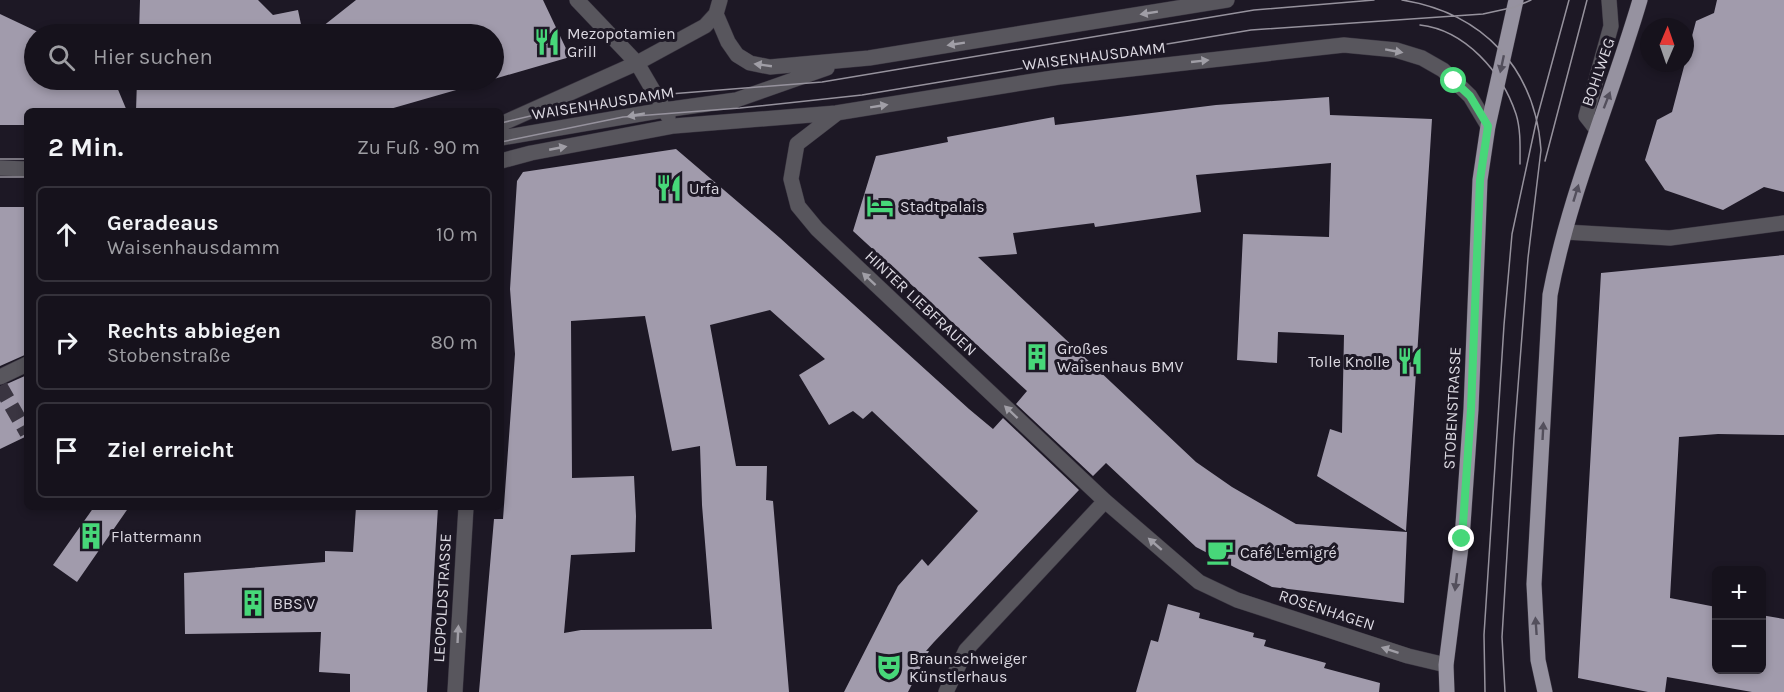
<!DOCTYPE html>
<html lang="de">
<meta charset="utf-8">
<style>
:root{--surface:#16121c;--page:#232029;--text:#f1f3f6;--muted:#9e9ea3;--line:#35323b}
body{margin:0;font-family:Karla,sans-serif;background:var(--page);color:var(--text)}
.controls{position:absolute;right:18px;bottom:18px;display:grid;overflow:hidden;border-radius:9px;box-shadow:0 3px 9px #0003}
.controls button{width:54px;height:54px;display:grid;place-items:center;padding:0;border:0;border-bottom:2px solid var(--line);background:var(--surface);color:var(--text);font:30px sans-serif}
.compass{position:absolute;left:1640px;top:18px;width:54px;height:54px;border-radius:50%;background:var(--surface);box-shadow:0 3px 9px #0003;rotate:2deg}
.stop{position:absolute;width:18px;height:18px;margin:-14px;border:4px solid #47d779;border-radius:50%;background:#fff}
.stop.end{background:#47d779;border-color:#fff;box-shadow:0 2px 6px #0008}
.list{margin:0;padding:0;list-style:none}
h2{display:flex;justify-content:space-between;align-items:center;height:78px;margin:0;padding:0 24px;font-size:26px}
h2 small{font-size:20px;font-weight:400;color:var(--muted)}
.list li{display:grid;grid-template-columns:39px 1fr auto;gap:18px;align-items:center;box-sizing:border-box;height:96px;margin:0 12px 12px;padding:0 12px;border:2px solid var(--line);border-radius:9px}
.list b{display:block;font-size:22px;white-space:nowrap}
.list p{margin:0;font-size:20px;white-space:nowrap;color:var(--muted)}
.list em{font-size:20px;font-style:normal;color:var(--muted)}
.icon{flex:none;width:33px;height:33px;fill:none;stroke:currentColor;stroke-width:2;stroke-linecap:round;stroke-linejoin:round}
.map{position:relative;flex:none;width:1784px;height:692px;overflow:hidden}
.search{position:absolute;background:var(--surface);box-shadow:0 3px 9px #0003;left:24px;top:24px;width:480px;height:66px;display:flex;align-items:center;gap:15px;box-sizing:border-box;padding:0 21px;border-radius:33px;color:var(--muted);font-size:22px}
.panel{position:absolute;background:var(--surface);box-shadow:0 3px 9px #0003;left:24px;top:108px;width:480px;height:402px;border-radius:9px}
.map>svg:first-child{display:block}
.building{fill:#a19bac;fill-rule:evenodd}
.lines{fill:none;stroke-linecap:round;stroke-linejoin:round}
.minor-tunnel{stroke:#3a3541;stroke-width:15;stroke-dasharray:15 8;stroke-linecap:butt}
.minor-casing{stroke:#38333f;stroke-width:16}
.major-casing{stroke:#38333f;stroke-width:16}
.minor{stroke:#58565d;stroke-width:15}
.major{stroke:#9692a0;stroke-width:15}
.tram{stroke:#96929d;stroke-width:1.5}
.oneway{fill:#a09ea6}
.oneway2{fill:#534f5c}
.route{stroke:#47d779;stroke-width:8}
.labels{text-anchor:middle;dominant-baseline:central;stroke-width:6;stroke-linejoin:round;paint-order:stroke}
.poi-label{font-size:16px;fill:#dbd8e1;stroke:#1d1825;text-anchor:start}
.street-label{font-size:16px;fill:#dbd8e1;stroke:#1d1825}
</style>
<div class="map">
<svg width="1784" height="692" viewBox="0 0 1784 692">
<rect width="100%" height="100%" fill="#1d1825"/>
<!-- building -->
<path class="building" d="M140 0H258L273 15 298 10 303 34H139Z
M356 0H543L570 57 494 79V34H313Z
M1717 0H1784V192L1764 187 1723 210 1665 190 1645 160 1657 120 1672 112 1696 21 1714 13Z
M0 14 36 31H71L75 27H92L96 34H34V80H114L127 111H27V125H0Z
M137 80H491L383 111H136Z
M1329 97 1330 115 1432 119 1406 531 1317 476 1330 429 1342 433 1344 335 1278 332 1277 363 1237 360 1243 234 1329 237 1331 163 1196 175 1201 212 1095 227 1094 223 1013 233 1017 254 978 257 1196 462 1232 487 1296 524 1407 532 1404 603 1272 587 1196 547 1106 463 1093 476 1016 404 1027 391 853 231 876 156 948 142 947 137 1054 117 1055 125 1216 105Z
M676 149 780 238 969 409 993 429 1003 418 1079 490 934 642 926 651H929L908 692H844L898 586 922 559 928 566 978 511 872 411 863 419 853 411 829 425 799 375 825 359 770 310 710 325 736 466H767L766 500 773 501 789 692H479L494 519H503L515 354 510 289 517 181 523 172ZM645 316 672 451 700 446 702 505 712 629 581 630 564 633 571 555 635 552 636 516 634 476 572 478 571 321Z
M0 207H27V354L0 366Z
M1784 255V435L1718 434 1679 437 1670 598 1716 607V669H1761V615L1784 619V692H1752L1667 677 1665 692H1648L1578 678 1601 273Z
M27 375V436L0 449V387Z
M94 507H129L77 582 53 565Z
M356 507H438L427 692H350V674L319 672 321 632 185 634 184 573 325 562V551L353 552Z
M1168 604 1200 613 1199 618 1254 633 1253 637 1266 640 1264 646 1326 663 1324 668 1380 683 1379 692H1136L1151 640 1158 642Z"/>
<g class="lines">
<!-- minor-tunnel -->
<path class="minor-tunnel" d="M0 386 27 433"/>
<defs>
<path id="minor" d="M577 0 637 63 668 116
M716 14 728 42 737 55 750 63 770 67 869 58 1227 0
M836 114 797 144 791 179 798 206 817 229 1105 501 1199 582 1237 600 1408 656 1446 665
M501 124 637 63 705 26 716 14 720 0
M1597 130 1586 116 1611 26 1609 0
M501 138 664 110 736 100 827 68
M501 161 531 153 674 126 836 113 1059 77 1344 45 1396 50 1422 58 1443 70 1470 96 1488 126
M0 168 27 169
M1565 232 1670 238 1784 223
M0 377 27 364
M455 692 466 507
M946 692 966 650 1105 501"/>
<path id="major" d="M1447 692 1446 665 1462 539 1471 409 1480 180 1488 126 1516 0
M1545 692 1538 660 1534 584 1550 295C1569 194 1611 99 1640 0"/>
</defs>
<!-- minor casing -->
<use href="#minor" class="minor-casing"/>
<!-- major casing -->
<use href="#major" class="major-casing"/>
<!-- minor -->
<use href="#minor" class="minor"/>
<!-- major -->
<use href="#major" class="major"/>
<!-- tram -->
<path class="tram" d="M1402 0C1483 13 1535 68 1541 150L1528 258 1514 438 1502 637 1505 692
M1420 25C1465 30 1502 72 1516 114 1521 130 1520 148 1520 164
M501 123 556 110 657 95 822 82 1254 10 1374 0
M501 142 623 117 740 108 862 95 1251 30 1483 14 1515 7 1531 0
M0 159H27
M1545 161 1587 0
M0 177H27
M1485 692 1484 635 1504 325 1512 234 1537 118 1569 0"/>
</g>
<!-- one-way arrows -->
<defs><path id="oneway-solid" d="M-6-.8H1V-3.2L6.5 0L1 3.2V.8H-6Z" transform="scale(1.5)"/></defs>
<g class="oneway">
<use href="#oneway-solid" transform="translate(1149 13) rotate(171)"/>
<use href="#oneway-solid" transform="translate(956 44) rotate(171)"/>
<use href="#oneway-solid" transform="translate(1394 51) rotate(10)"/>
<use href="#oneway-solid" transform="translate(1200 61) rotate(-6)"/>
<use href="#oneway-solid" transform="translate(763 65) rotate(-172)"/>
<use href="#oneway-solid" transform="translate(879 106) rotate(-9)"/>
<use href="#oneway-solid" transform="translate(636 115) rotate(170)"/>
<use href="#oneway-solid" transform="translate(558 148) rotate(-11)"/>
<use href="#oneway-solid" transform="translate(869 279) rotate(-137)"/>
<use href="#oneway-solid" transform="translate(1011 412) rotate(-137)"/>
<use href="#oneway-solid" transform="translate(1155 544) rotate(-139)"/>
<use href="#oneway-solid" transform="translate(458 634) rotate(-87)"/>
<use href="#oneway-solid" transform="translate(1390 650) rotate(-162)"/>
</g>
<g class="oneway2">
<use href="#oneway-solid" transform="translate(1502 64) rotate(102)"/>
<use href="#oneway-solid" transform="translate(1607 100) rotate(-69)"/>
<use href="#oneway-solid" transform="translate(1576 193) rotate(-73)"/>
<use href="#oneway-solid" transform="translate(1543 431) rotate(-87)"/>
<use href="#oneway-solid" transform="translate(1456 582) rotate(97)"/>
<use href="#oneway-solid" transform="translate(1536 626) rotate(-94)"/>
</g>
<g class="lines">
<!-- route -->
<path class="route" d="M1454 81 1470 96 1488 126 1480 180 1471 409 1462 539"/>
</g>
<!-- icons -->
<defs>
<symbol id="restaurant-bare" viewBox="-9 -9 18 18"><path d="M-5-6h1v4h1v-4h1v4h1v-4h1v5L-1.5 .5V6h-2V.5L-5-1ZM5-6V6H3V1.5H1.5Q1.5-4 5-6Z" fill="#47d779" stroke="#1d1825" stroke-width="2.5" paint-order="stroke"/></symbol>
<symbol id="hotel-bare" viewBox="-9 -9 18 18"><path d="M-6-4.5h1.5V1H6V5H4.5V3h-9V5H-6ZM-4 0a1.8 1.8 0 1 1 3.6 0ZM.5 0V-2.5h3Q6-2.5 6 0Z" fill="#47d779" stroke="#1d1825" stroke-width="2.5" paint-order="stroke"/></symbol>
<symbol id="building-bare" viewBox="-9 -9 18 18"><path d="M-4-6H4V6H1V3H-1V6H-4ZM-2.5-4.3h1.7v1.8h-1.7ZM.8-4.3h1.7v1.8H.8ZM-2.5-1h1.7V.8h-1.7ZM.8-1h1.7V.8H.8Z" fill="#47d779" stroke="#1d1825" stroke-width="2.5" paint-order="stroke"/></symbol>
<symbol id="cafe-bare" viewBox="-9 -9 18 18"><path d="M-5.5-4.5H6V0H3Q3 3.5 0 3.5H-2.5Q-5.5 3.5-5.5 0ZM3-3.2v2h1.7v-2ZM-6 4.5H4V6H-6Z" fill="#47d779" stroke="#1d1825" stroke-width="2.5" paint-order="stroke"/></symbol>
<symbol id="theatre-bare" viewBox="-9 -9 18 18"><path d="M-5-5.5Q0-4 5-5.5V0Q5 5 0 6Q-5 5-5 0ZM-3.3-2.5H-1v1.5H-3.3ZM1-2.5H3.3v1.5H1ZM-2.8 1Q0 5.5 2.8 1Z" fill="#47d779" stroke="#1d1825" stroke-width="2.5" paint-order="stroke"/></symbol>
</defs>
<g fill-rule="evenodd">
<use href="#restaurant-bare" x="528" y="23" width="38" height="38"/>
<use href="#restaurant-bare" x="650" y="169" width="38" height="38"/>
<use href="#hotel-bare" x="861" y="187" width="38" height="38"/>
<use href="#building-bare" x="1018" y="338" width="38" height="38"/>
<use href="#restaurant-bare" x="1391" y="342" width="38" height="38"/>
<use href="#building-bare" x="72" y="517" width="38" height="38"/>
<use href="#cafe-bare" x="1201" y="533" width="38" height="38"/>
<use href="#building-bare" x="234" y="584" width="38" height="38"/>
<use href="#theatre-bare" x="870" y="648" width="38" height="38"/>
</g>
<g class="labels">
<!-- poi labels -->
<g class="poi-label">
<text x="567" y="33">Mezopotamien<tspan x="567" dy="18">Grill</tspan></text>
<text x="689" y="188">Urfa</text>
<text x="900" y="206">Stadtpalais</text>
<text x="1057" y="348">Großes<tspan x="1057" dy="18">Waisenhaus BMV</tspan></text>
<text x="1390" y="361" text-anchor="end">Tolle Knolle</text>
<text x="111" y="536">Flattermann</text>
<text x="1240" y="552">Café L'emigré</text>
<text x="273" y="603">BBS V</text>
<text x="909" y="658">Braunschweiger<tspan x="909" dy="18">Künstlerhaus</tspan></text>
</g>
<!-- street labels -->
<g class="street-label">
<text transform="translate(1094 56) rotate(-7)">WAISENHAUSDAMM</text>
<text transform="translate(1598 72) rotate(-71)">BOHLWEG</text>
<text transform="translate(603 103) rotate(-9)">WAISENHAUSDAMM</text>
<text transform="translate(921 303) rotate(43)">HINTER LIEBFRAUEN</text>
<text transform="translate(1452 408) rotate(-87)">STOBENSTRASSE</text>
<text transform="translate(442 598) rotate(-87)">LEOPOLDSTRASSE</text>
<text transform="translate(1327 610) rotate(18)">ROSENHAGEN</text>
</g>
</g>
</svg>
<div class="controls">
<button>+</button>
<button>−</button>
</div>
<svg class="compass" viewBox="-18 -18 36 36"><path d="M0-13l5 13h-10z" fill="#e53935"/><path d="M0 13l5-13h-10z" fill="#9e9ea3"/></svg>
<div class="stop" style="left:1454px;top:81px"></div>
<div class="stop end" style="left:1462px;top:539px"></div>
<div class="search"><svg class="icon" aria-label="search" viewBox="0 0 24 24"><circle cx="10" cy="10" r="6"/><path d="M15 15l6 6"/></svg>Hier suchen</div>
<section class="panel">
<h2>2 Min.<small>Zu Fuß · 90 m</small></h2>
<ul class="list">
<li><svg class="icon" aria-label="ahead" viewBox="0 0 24 24"><path d="M12 20V5M6 11l6-6 6 6"/></svg><div><b>Geradeaus</b><p>Waisenhausdamm</p></div><em>10 m</em></li>
<li><svg class="icon" aria-label="right" viewBox="0 0 24 24"><path d="M7 20v-9h11M14 6l5 5-5 5"/></svg><div><b>Rechts abbiegen</b><p>Stobenstraße</p></div><em>80 m</em></li>
<li><svg class="icon" aria-label="arrive" viewBox="0 0 24 24"><path d="M6 21V4h12l-3 4 3 4H6"/></svg><div><b>Ziel erreicht</b></div></li>
</ul>
</section>
</div>
